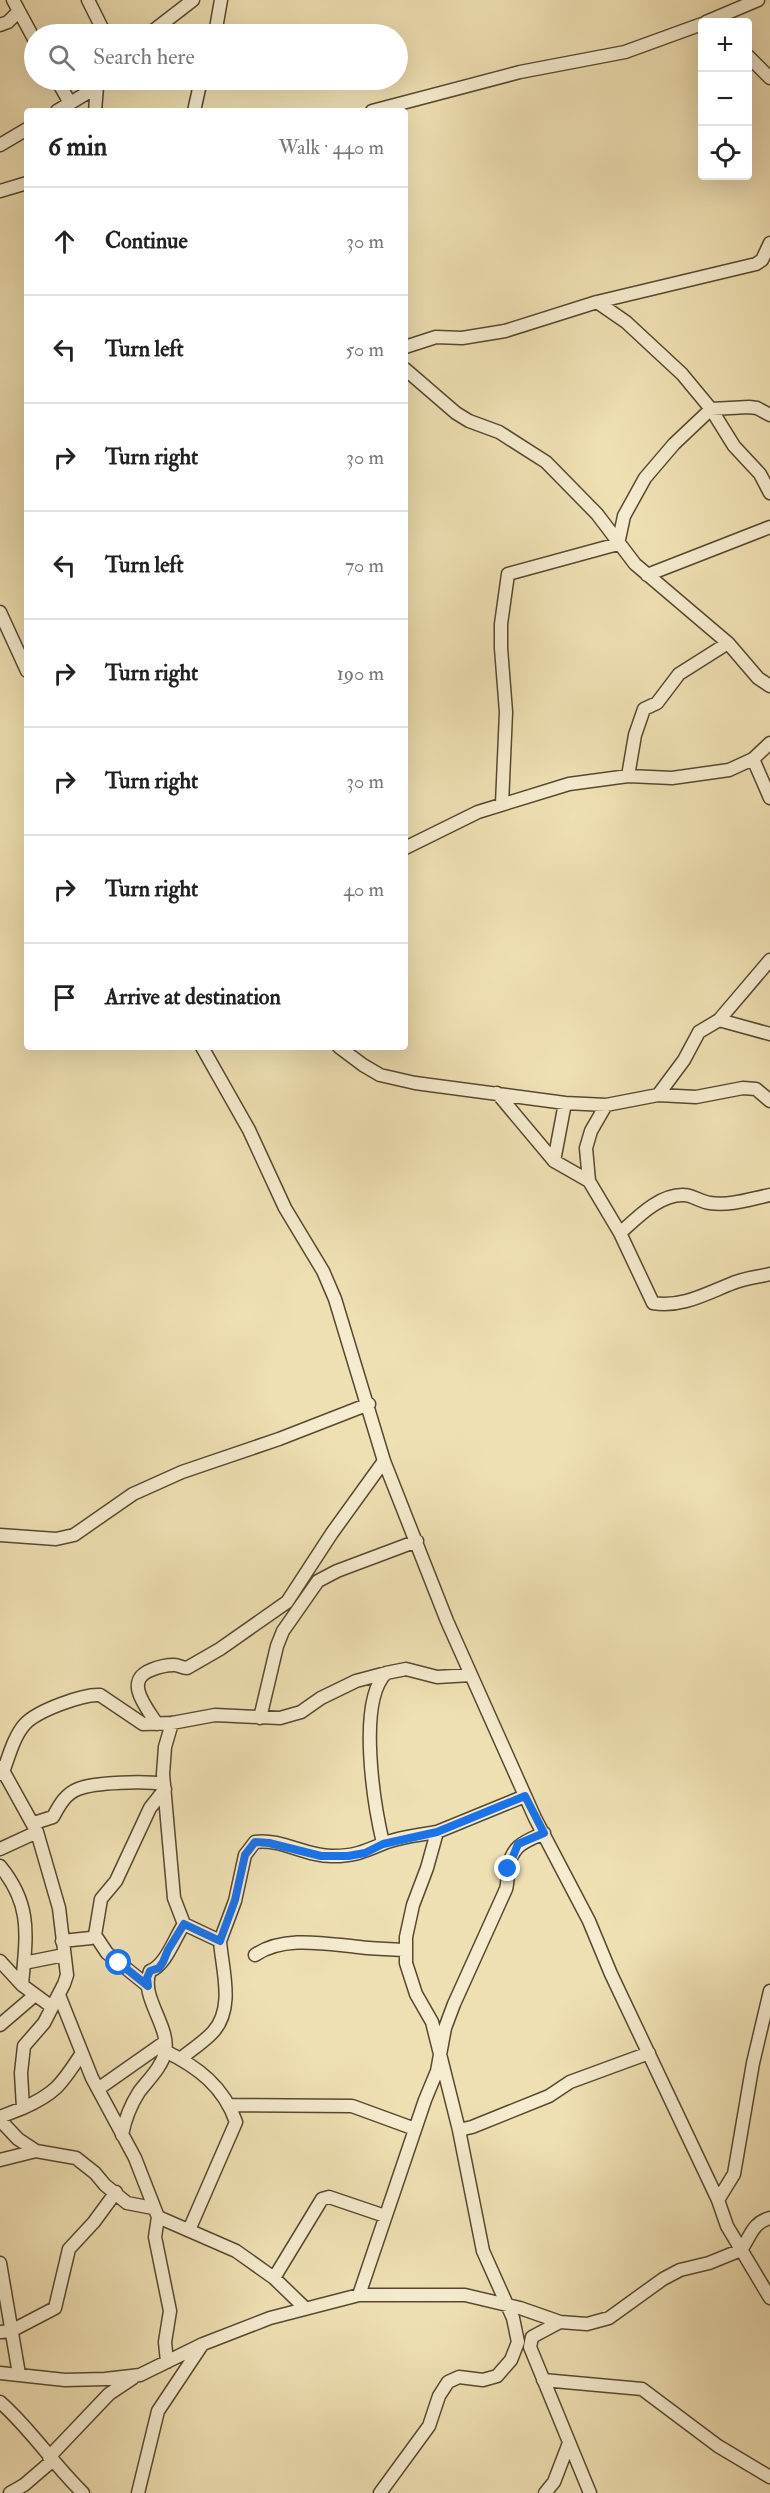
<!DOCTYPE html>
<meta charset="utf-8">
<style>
:root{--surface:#fff;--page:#f2f2f2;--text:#222;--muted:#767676;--line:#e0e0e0}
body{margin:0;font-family:"IM FELL Double Pica",serif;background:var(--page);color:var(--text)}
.controls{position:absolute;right:18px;top:18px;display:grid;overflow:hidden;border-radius:6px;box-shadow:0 6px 24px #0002}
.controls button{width:54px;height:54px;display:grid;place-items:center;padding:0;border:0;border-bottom:2px solid var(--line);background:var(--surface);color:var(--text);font:30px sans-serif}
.stop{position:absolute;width:18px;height:18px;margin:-14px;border:4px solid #1a73e8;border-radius:50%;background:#fff}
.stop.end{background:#1a73e8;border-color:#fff;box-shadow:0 2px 6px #0008}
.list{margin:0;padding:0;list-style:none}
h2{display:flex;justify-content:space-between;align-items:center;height:78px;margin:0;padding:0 24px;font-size:26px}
h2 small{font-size:20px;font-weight:400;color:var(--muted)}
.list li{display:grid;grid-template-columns:39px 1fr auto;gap:18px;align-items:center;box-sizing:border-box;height:108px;padding:0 24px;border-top:2px solid var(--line)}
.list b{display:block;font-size:22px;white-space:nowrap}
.list em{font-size:20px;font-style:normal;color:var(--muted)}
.icon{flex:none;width:33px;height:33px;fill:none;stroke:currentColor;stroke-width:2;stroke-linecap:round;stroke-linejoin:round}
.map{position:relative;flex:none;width:770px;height:2493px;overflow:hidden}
.search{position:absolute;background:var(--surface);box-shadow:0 6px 24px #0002;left:24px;top:24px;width:384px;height:66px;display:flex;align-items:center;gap:15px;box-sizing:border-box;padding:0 21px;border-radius:33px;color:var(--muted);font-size:22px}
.panel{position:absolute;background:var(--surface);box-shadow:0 6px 24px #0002;left:24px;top:108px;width:384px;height:942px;border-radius:6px}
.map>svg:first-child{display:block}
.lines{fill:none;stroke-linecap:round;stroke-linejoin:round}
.minor-casing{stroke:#574831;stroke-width:15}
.minor{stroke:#f5ebce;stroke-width:12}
.route{stroke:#1a73e8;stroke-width:8}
</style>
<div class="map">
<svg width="770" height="2493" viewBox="0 0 770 2493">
<rect width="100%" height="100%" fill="#efe0b3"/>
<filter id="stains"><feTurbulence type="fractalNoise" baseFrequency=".00333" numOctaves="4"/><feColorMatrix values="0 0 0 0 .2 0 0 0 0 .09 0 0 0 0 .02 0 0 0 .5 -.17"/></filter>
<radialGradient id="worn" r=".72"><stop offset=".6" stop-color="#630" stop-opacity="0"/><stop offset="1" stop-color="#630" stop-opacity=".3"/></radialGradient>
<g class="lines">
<defs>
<path id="minor" d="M13 0 34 39
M88 0 105 34
M706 22 758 0
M0 25 8 22 19 11
M149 34 193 0
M215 34 221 0
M748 56 770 78
M57 80 70 103
M57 111 97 87 102 80
M95 111 97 87
M194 111 201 80
M372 111 520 72 625 52 702 24
M0 145 27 129
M0 191 27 183
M597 302 756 264 762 260 770 243
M405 347 436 337 462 338 505 331 597 302 626 322 682 374 711 409 734 446 760 474 770 493
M405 369 456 413 469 421 499 432 546 462 597 514 635 564 728 643 758 678 770 686
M647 575 770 527
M0 612 27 671
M753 759 770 798
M628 776 635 735 644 709 657 703 679 674 728 643
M502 804 506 712 501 648V624L508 574 618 544 624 516 645 478 674 444 711 409 749 407 757 408 770 415
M405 848 478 812 569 784 628 776 672 778 729 770 753 759 770 743
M719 1020 770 1034
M202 1047 249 1130 285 1208 323 1271 335 1299 384 1461 447 1621 535 1818 589 1921 611 1974 718 2200 727 2226 770 2298
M339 1047 363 1065 380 1075 415 1083 565 1103 606 1105 658 1095 696 1097 743 1088 756 1089 770 1101
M497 1093 554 1161 589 1181
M658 1095 684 1060 699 1032 719 1020 770 960
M606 1105 591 1131 586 1148 589 1181 620 1233 653 1303C682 1308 707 1293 733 1283 745 1278 758 1277 770 1274
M554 1161 565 1103
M620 1233C637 1218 659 1194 684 1195 692 1195 701 1202 710 1203 731 1206 750 1199 770 1195
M0 1535 56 1539 74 1535 133 1494 182 1472 279 1439 369 1404
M260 1718 277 1646 283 1631 318 1581 337 1571 417 1541
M172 1723 165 1747 163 1774 174 1898 184 1924 220 1941 235 1901 245 1855 255 1842C281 1838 307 1857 333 1856 354 1856 363 1852 382 1844 399 1837 419 1835 437 1832
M157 1724C147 1708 123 1681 151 1670 158 1667 166 1665 174 1665 179 1665 182 1668 187 1668L220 1649 287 1602 332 1533 384 1461
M0 1774 3 1772C9 1756 14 1736 25 1724 37 1711 82 1694 100 1695L143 1724 172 1723 215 1715 280 1718 301 1712 321 1698 356 1681 386 1673 406 1669 437 1677 471 1675
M34 1823 53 1817C59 1806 65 1794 78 1789 95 1782 146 1781 164 1784
M383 1843C374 1805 357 1702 386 1673
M0 1849 37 1832
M0 1866C33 1906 26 1937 22 1985
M95 1935 107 1953 148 1986
M62 1941 91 1938 95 1935 101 1899 116 1881 150 1808 165 1789
M255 1955C284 1935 326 1944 359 1947 374 1949 389 1949 405 1950
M0 1961 22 1985 52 2007
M24 1963 64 1955
M59 1995 92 2078 135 2158 158 2217 155 2237 170 2311 165 2342 167 2362
M0 2025 35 1995
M165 2051C198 2067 224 2087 236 2122L189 2230
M180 2059C191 2050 204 2042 213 2032 235 2008 222 1969 220 1941
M98 2089 165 2042
M230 2105 352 2106 415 2129
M23 2108C57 2093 62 2083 82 2053
M0 2117 23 2108 21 2073 24 2046 44 2023 64 1984 67 1975 59 1908 37 1832 1 1767
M0 2120 18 2139 36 2151 76 2158 95 2173 105 2185 127 2203 153 2208
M459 2130 472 2127 549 2096 570 2082 649 2053
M122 2135C125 2119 130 2106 139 2092 148 2080 161 2068 165 2053 171 2026 139 1997 150 1971 166 1965 174 1939 184 1924
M0 2160 36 2151
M718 2200 734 2174 753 2063 770 1991
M158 2217 236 2251 274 2278 305 2308
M0 2263 19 2374
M274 2278 322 2199 329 2197 385 2216
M359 2295 425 2100 437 2071 445 2028 454 2004 506 1889C508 1883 507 1876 508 1869 512 1845 524 1842 544 1833
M560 2322 532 2337 530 2347 590 2493
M0 2332 11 2331 55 2308 69 2249 94 2222 116 2192
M0 2373 65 2380 105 2379 140 2375 203 2344 270 2318 359 2295H465L520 2308 560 2322 587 2324 609 2318 663 2279 680 2270 709 2263 741 2250C751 2236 752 2223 770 2218
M543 2380 642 2389 718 2446 770 2477
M0 2402C31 2429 53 2464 83 2493
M49 2457 109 2394 133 2378
M10 2493 24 2485 52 2461
M138 2493 158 2411 202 2345
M380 2493 429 2426 439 2396 448 2382 459 2377 483 2380 497 2376 511 2360 518 2342 513 2318 483 2251 459 2130 432 2022 416 1994 406 1963V1937L413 1905 427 1868 437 1832 525 1796
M545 2493 554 2482 569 2443"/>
</defs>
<!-- minor casing -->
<use href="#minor" class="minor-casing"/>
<!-- minor -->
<use href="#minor" class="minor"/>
</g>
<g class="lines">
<!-- route -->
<path class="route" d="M119 1963 148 1986 147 1978 150 1971 159 1968 163 1962 168 1950 184 1924 220 1941 235 1900 245 1855 255 1842 269 1843 321 1856H348L365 1853 383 1844 437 1832 525 1796 544 1833 518 1844 508 1869"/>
</g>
<rect width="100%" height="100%" filter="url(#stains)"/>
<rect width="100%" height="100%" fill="url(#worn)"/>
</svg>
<div class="controls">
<button>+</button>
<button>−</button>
<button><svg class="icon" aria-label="locate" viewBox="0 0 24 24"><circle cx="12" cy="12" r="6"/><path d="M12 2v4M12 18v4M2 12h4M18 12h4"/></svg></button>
</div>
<div class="stop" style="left:119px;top:1963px"></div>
<div class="stop end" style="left:508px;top:1869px"></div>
<div class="search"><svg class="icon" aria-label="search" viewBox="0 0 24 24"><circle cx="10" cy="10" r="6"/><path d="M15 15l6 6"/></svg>Search here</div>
<section class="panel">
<h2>6 min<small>Walk · 440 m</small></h2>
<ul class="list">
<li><svg class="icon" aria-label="ahead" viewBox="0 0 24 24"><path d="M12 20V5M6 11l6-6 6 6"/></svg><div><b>Continue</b></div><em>30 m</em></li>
<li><svg class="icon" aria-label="left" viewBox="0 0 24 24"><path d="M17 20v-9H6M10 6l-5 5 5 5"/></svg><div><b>Turn left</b></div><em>50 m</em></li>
<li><svg class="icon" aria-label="right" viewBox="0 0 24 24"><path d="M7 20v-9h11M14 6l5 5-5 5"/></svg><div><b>Turn right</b></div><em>30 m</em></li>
<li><svg class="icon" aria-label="left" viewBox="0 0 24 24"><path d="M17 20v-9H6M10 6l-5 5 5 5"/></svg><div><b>Turn left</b></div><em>70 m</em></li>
<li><svg class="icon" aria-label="right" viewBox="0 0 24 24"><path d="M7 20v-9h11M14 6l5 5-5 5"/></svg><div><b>Turn right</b></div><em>190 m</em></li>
<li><svg class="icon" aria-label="right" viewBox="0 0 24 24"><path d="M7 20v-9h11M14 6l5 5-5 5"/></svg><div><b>Turn right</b></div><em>30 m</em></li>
<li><svg class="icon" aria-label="right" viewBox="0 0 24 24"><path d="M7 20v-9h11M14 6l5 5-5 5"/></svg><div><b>Turn right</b></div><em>40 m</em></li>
<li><svg class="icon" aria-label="arrive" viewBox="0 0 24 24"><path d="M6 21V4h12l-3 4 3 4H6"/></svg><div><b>Arrive at destination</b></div></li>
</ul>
</section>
</div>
